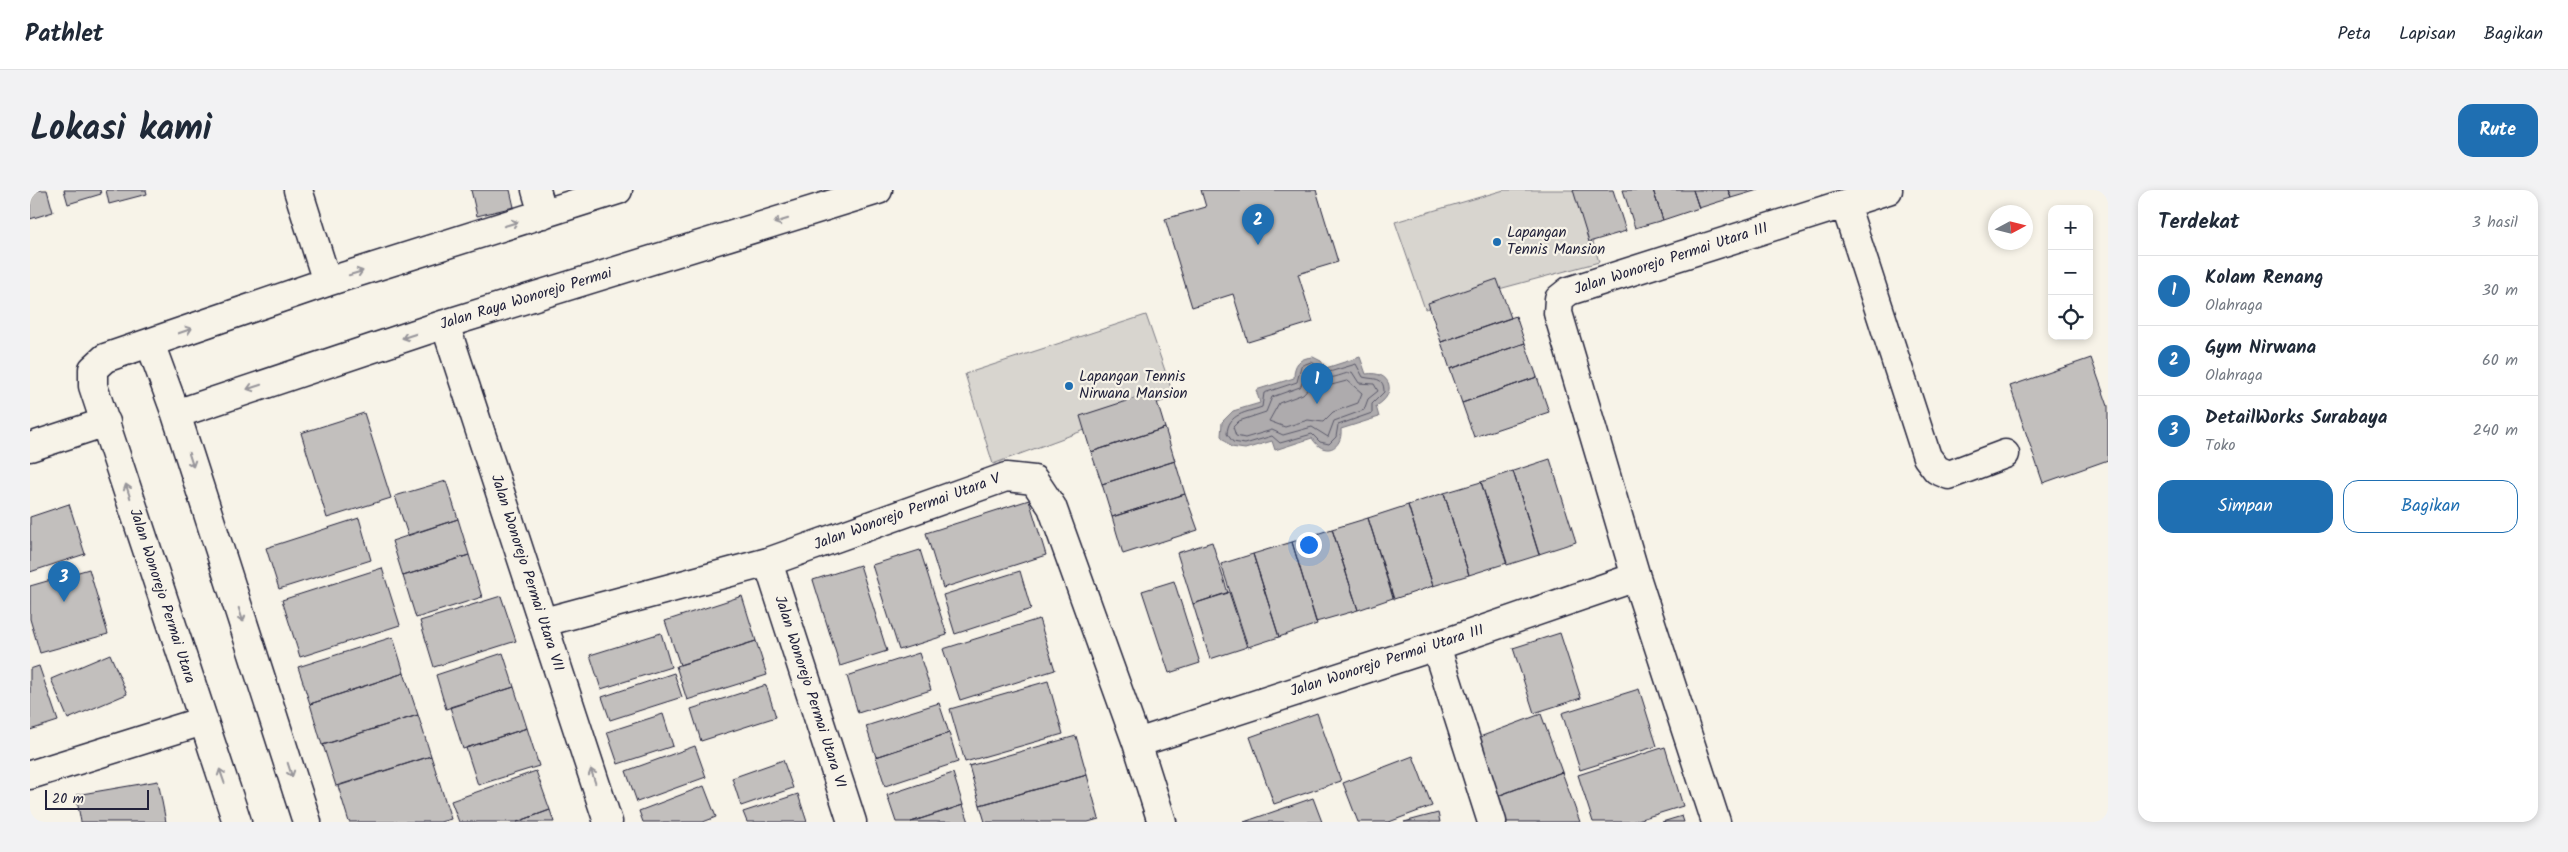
<!DOCTYPE html>
<html lang="id">
<meta charset="utf-8">
<style>
:root{--surface:#fff;--page:#f2f2f3;--text:#1f2937;--muted:#747a83;--line:#e0e1e3;--accent:#1f6fb2}
body{margin:0;font-family:Kalam,sans-serif;background:var(--page);color:var(--text)}
.controls{position:absolute;right:15px;top:15px;display:grid;overflow:hidden;border-radius:10px;box-shadow:0 2px 8px #0003}
.controls button{width:45px;height:45px;display:grid;place-items:center;padding:0;border:0;border-bottom:1px solid var(--line);background:var(--surface);color:var(--text);font:25px sans-serif}
.compass{position:absolute;left:1958px;top:15px;width:45px;height:45px;border-radius:50%;background:var(--surface);box-shadow:0 2px 8px #0003;rotate:83deg}
.scale{position:absolute;left:15px;bottom:12px;width:104px;box-sizing:border-box;padding-left:5px;border:2px solid #22223b;border-top:0;font-size:14px;line-height:18px;white-space:nowrap;color:#22223b;-webkit-text-stroke:4px #f7f3e8;paint-order:stroke}
.you{position:absolute;left:1278px;top:354px;width:18px;height:18px;margin:-12px;border:4px solid #fff;border-radius:50%;background:#1a73e8;box-shadow:0 0 0 8px #1a73e833}
.badge{display:grid;place-items:center;width:32px;height:32px;border-radius:50%;background:var(--accent);color:#fff;font-size:16px;font-weight:700}
.pin{position:absolute;translate:-50% -41px;filter:drop-shadow(0 1px 2px #0008)}
.pin::after{content:'';position:absolute;top:26px;width:18px;height:15px;background:inherit;clip-path:polygon(0 0,100% 0,50% 100%)}
.list{margin:0;padding:0;list-style:none}
h2{display:flex;justify-content:space-between;align-items:center;height:65px;margin:0;padding:0 20px;font-size:21px}
h2 small{font-size:16px;font-weight:400;color:var(--muted)}
.list li{display:grid;grid-template-columns:32px 1fr auto;gap:15px;align-items:center;box-sizing:border-box;height:70px;padding:0 20px;border-top:1px solid var(--line)}
.list b{display:block;font-size:19px;white-space:nowrap}
.list p{margin:0;font-size:16px;white-space:nowrap;color:var(--muted)}
.list em{font-size:16px;font-style:normal;color:var(--muted)}
.actions{display:flex;gap:10px;padding:15px 20px}
.actions a{flex:1;padding:11px 0;border:1px solid var(--accent);border-radius:15px;text-align:center;font-size:18px;color:var(--accent)}
.actions .main{background:var(--accent);color:#fff}
.icon{flex:none;width:28px;height:28px;fill:none;stroke:currentColor;stroke-width:2;stroke-linecap:round;stroke-linejoin:round}
.map{position:relative;flex:none;width:2078px;height:632px;overflow:hidden;border-radius:15px}
header{display:flex;align-items:center;gap:30px;box-sizing:border-box;height:70px;padding:0 25px;background:var(--surface);border-bottom:1px solid var(--line)}
header strong{font-size:24px}
nav{display:flex;gap:28px;margin-inline-start:auto;font-size:18px}
.intro{display:flex;align-items:center;justify-content:space-between;box-sizing:border-box;height:120px;padding:0 30px}
h1{margin:0;font-size:35px}
.button{padding:12px 22px;border-radius:15px;background:var(--accent);color:#fff;font-size:18px;font-weight:700}
main{display:flex;gap:30px;padding:0 30px}
aside{flex:1;background:var(--surface);border-radius:15px;box-shadow:0 2px 8px #0003}
.map>svg:first-child{display:block}
.green{fill:#d8d5cf;stroke:#7d7c85}
.water{fill:#aeabad;stroke:#76747f}
.lines{fill:none;stroke-linecap:round;stroke-linejoin:round}
.shore{stroke:#5a5969;stroke-width:1}
.building{fill:#c2bfbd;stroke:#22223b}
.minor-casing{stroke:#22223b;stroke-width:31}
.minor{stroke:#f7f3e8;stroke-width:28}
.oneway{stroke:#97959a}
.poi-dot{fill:#1f6fb2;stroke:#f7f3e8;stroke-width:2}
.labels{text-anchor:middle;dominant-baseline:central;stroke-width:4.5;stroke-linejoin:round;paint-order:stroke}
.poi-label{font-size:15px;fill:#22223b;stroke:#f7f3e8;text-anchor:start}
.street-label{font-size:15px;fill:#22223b;stroke:#f7f3e8}
</style>
<header>
<strong>Pathlet</strong>
<nav><a>Peta</a><a>Lapisan</a><a>Bagikan</a></nav>
</header>
<div class="intro"><h1>Lokasi kami</h1><a class="button">Rute</a></div>
<main>
<div class="map">
<svg width="2078" height="632" viewBox="0 0 2078 632">
<rect width="100%" height="100%" fill="#f7f3e8"/>
<filter id="ink" filterUnits="userSpaceOnUse"><feTurbulence type="fractalNoise" baseFrequency=".02" numOctaves="2"/><feDisplacementMap in="SourceGraphic" scale="10" xChannelSelector="R" yChannelSelector="G"/><feConvolveMatrix kernelMatrix="1 2 1 2 8 2 1 2 1" color-interpolation-filters="sRGB"/></filter>
<g filter="url(#ink)">
<!-- green -->
<path class="green" d="M1474 0H1548L1569 72 1395 119 1365 32Z
M1116 125 1144 207 963 274 935 184Z"/>
<!-- water -->
<path class="water" d="M1283 167 1291 171 1296 178 1330 167 1336 184C1361 180 1368 204 1346 216L1349 227 1311 239C1313 260 1293 267 1282 248L1245 260 1242 251 1215 259 1201 257 1191 246 1192 232 1203 221 1230 213 1226 200 1264 188C1264 174 1269 168 1283 167Z"/>
<g class="lines">
<!-- shore -->
<path class="shore" d="M1282 172 1296 183 1326 174 1333 187C1344 190 1354 186 1354 202L1342 214V223L1308 235 1306 247 1299 254 1290 252 1282 244 1250 253 1242 246 1215 254 1203 252 1197 244C1198 223 1216 223 1232 217L1234 203 1267 192 1271 176Z
M1278 179H1283C1294 195 1307 185 1322 182L1329 193 1344 194 1348 201 1338 209 1334 220 1304 231 1298 247 1282 237 1253 245 1242 240 1215 248 1206 246 1203 237 1209 231 1236 222 1242 207 1270 197Z
M1318 191 1332 203 1328 213 1303 222 1293 232 1278 230 1255 237 1239 231 1249 213 1273 204 1283 193 1297 196Z"/>
</g>
<!-- building -->
<path class="building" d="M0 0H17L23 22 0 29Z
M34 0H70L71 4 38 14Z
M76 0H116L117 4 79 14Z
M441 0H480L484 17 447 26Z
M1171 0H1286L1308 72 1268 84 1283 132 1218 152 1203 104 1162 117 1135 29 1176 17Z
M1543 0H1583L1596 41 1559 52Z
M1593 0H1623L1633 30 1605 38Z
M1623 0H1663L1669 18 1633 30Z
M1663 0H1698L1701 8 1669 18Z
M1698 0H1728L1701 8Z
M1467 89 1481 128 1411 152 1398 113Z
M1486 126 1495 153 1420 179 1411 152Z
M1495 153 1507 187 1432 213 1420 179Z
M2061 168 2078 216V270L2013 293 1980 196Z
M1507 187 1519 222 1444 247 1432 213Z
M1124 202 1135 238 1061 262 1050 226Z
M334 223 361 308 297 328 271 243Z
M1135 238 1145 271 1072 294 1061 262Z
M1520 269 1546 352 1509 364 1483 281Z
M1145 271 1155 304 1082 327 1072 294Z
M1483 281 1509 365 1477 375 1451 292Z
M416 291 428 329 378 345 365 306Z
M1451 292 1477 373 1439 385 1414 303Z
M1414 303 1439 385 1403 396 1378 315Z
M1155 304 1168 340 1093 364 1082 327Z
M999 310 1016 365 913 398 896 343Z
M39 314 55 364 0 382V327Z
M1378 315 1403 396 1364 409 1338 328Z
M329 328 341 370 249 399 236 358Z
M1338 328 1363 408 1328 420 1302 339Z
M428 329 439 365 373 386 362 351Z
M1302 339 1328 420 1286 432 1262 352Z
M1182 352 1198 403 1163 414 1147 363Z
M1262 352 1287 434 1249 447 1223 364Z
M890 360 917 445 869 460 842 375Z
M1223 364 1249 447 1218 457 1191 374Z
M439 365 452 407 386 428 373 386Z
M830 375 857 461 810 476 783 390Z
M352 378 370 435 270 467 252 410Z
M59 379 78 444 10 463 0 429V396Z
M990 381 1001 419 925 444 913 405Z
M1144 391 1170 473 1139 483 1112 401Z
M1199 402 1217 457 1180 469 1163 414Z
M471 406 486 451 404 477 390 431Z
M712 406 726 451 650 475 635 431Z
M1009 429 1025 480 930 510 913 459Z
M631 443 641 477 571 499 560 465Z
M1530 443 1551 508 1504 523 1483 458Z
M363 447 374 483 280 514 268 477Z
M726 451 737 485 657 510 646 476Z
M473 463 484 497 416 519 406 485Z
M889 463 901 500 828 523 817 486Z
M80 464 97 504 38 529 21 489Z
M9 476 28 531 0 540V479Z
M374 483 388 525 292 555 280 514Z
M644 483 652 507 580 530 572 507Z
M1018 491 1033 544 935 572 920 519Z
M736 495 746 527 671 551 661 519Z
M484 497 497 538 433 559 420 517Z
M1609 499 1627 556 1550 580 1532 523Z
M909 513 919 543 846 567 836 536Z
M1287 523 1311 591 1244 614 1220 547Z
M633 524 643 556 588 574 577 542Z
M1511 524 1532 582 1468 606 1447 548Z
M388 525 401 566 306 596 293 555Z
M497 538 509 576 448 595 436 558Z
M919 543 928 572 855 596 846 567Z
M1046 546 1057 585 950 615 939 576Z
M665 556 676 587 607 612 596 581Z
M1635 557 1653 616 1601 632H1563L1548 585Z
M401 566 421 629 410 632H319L308 596Z
M1383 566 1402 616 1359 632H1328L1313 593Z
M753 570 763 598 711 616 702 588Z
M506 581 520 620 487 632H429L421 611Z
M1532 582 1550 632H1476L1467 606Z
M923 583 933 615 881 632H866L857 605Z
M1057 585 1069 629 1058 632H955L950 615Z
M128 591 136 632H51L46 605Z
M674 596 686 627 673 632H613L609 621Z
M768 604 777 632H717L713 622Z
M1283 608 1292 632H1214Z
M933 615 939 632H881Z
M520 620 524 632H487Z
M1408 623 1410 632H1374Z
M1652 626 1654 632H1632Z"/>
<g class="lines">
<defs>
<path id="minor" d="M268 0 297 92
M506 0 513 24
M1815 14 1897 267 1907 280 1919 285 1975 264
M415 134 578 632
M120 153 146 224 277 632
M146 224 415 134 848 0
M0 257 76 232
M738 372 822 632
M514 432 738 372 976 287 1004 290 1022 317 1107 553 1132 632
M1406 456 1462 632
M1107 553 1406 456 1606 387
M0 585 173 531
M207 632 63 196V179L75 168 297 92 588 0
M1686 632 1606 387 1528 123 1529 109 1539 101 1858 0"/>
</defs>
<!-- minor casing -->
<use href="#minor" class="minor-casing"/>
<!-- minor -->
<use href="#minor" class="minor"/>
</g>
<!-- one-way arrows -->
<defs><path id="oneway-shaft" d="M-6 0H5M1.5-3L5.5 0L1.5 3" fill="none" stroke-width="1.6" stroke-linecap="round" stroke-linejoin="round" transform="scale(1.25)"/></defs>
<g class="oneway">
<use href="#oneway-shaft" transform="translate(751 31) rotate(163)"/>
<use href="#oneway-shaft" transform="translate(481 34) rotate(-17)"/>
<use href="#oneway-shaft" transform="translate(326 83) rotate(-17)"/>
<use href="#oneway-shaft" transform="translate(155 141) rotate(-19)"/>
<use href="#oneway-shaft" transform="translate(379 146) rotate(162)"/>
<use href="#oneway-shaft" transform="translate(224 197) rotate(162)"/>
<use href="#oneway-shaft" transform="translate(161 270) rotate(72)"/>
<use href="#oneway-shaft" transform="translate(98 301) rotate(-108)"/>
<use href="#oneway-shaft" transform="translate(211 425) rotate(72)"/>
<use href="#oneway-shaft" transform="translate(260 580) rotate(72)"/>
<use href="#oneway-shaft" transform="translate(192 586) rotate(-109)"/>
<use href="#oneway-shaft" transform="translate(563 586) rotate(-108)"/>
</g>
</g>
<!-- markers -->
<g class="poi-dot">
<circle cx="1467" cy="52" r="5"/>
<circle cx="1039" cy="196" r="5"/>
</g>
<g class="labels">
<!-- poi labels -->
<g class="poi-label">
<text x="1477" y="43">Lapangan<tspan x="1477" dy="17">Tennis Mansion</tspan></text>
<text x="1049" y="187">Lapangan Tennis<tspan x="1049" dy="17">Nirwana Mansion</tspan></text>
</g>
<!-- street labels -->
<g class="street-label">
<text transform="translate(1641 69) rotate(-18)">Jalan Wonorejo Permai Utara III</text>
<text transform="translate(496 109) rotate(-17)">Jalan Raya Wonorejo Permai</text>
<text transform="translate(877 322) rotate(-20)">Jalan Wonorejo Permai Utara V</text>
<text transform="translate(497 383) rotate(72)">Jalan Wonorejo Permai Utara VII</text>
<text transform="translate(132 406) rotate(72)">Jalan Wonorejo Permai Utara</text>
<text transform="translate(1357 471) rotate(-18)">Jalan Wonorejo Permai Utara III</text>
<text transform="translate(780 502) rotate(72)">Jalan Wonorejo Permai Utara VI</text>
</g>
</g>
</svg>
<div class="controls">
<button>+</button>
<button>−</button>
<button><svg class="icon" aria-label="locate" viewBox="0 0 24 24"><circle cx="12" cy="12" r="6"/><path d="M12 2v4M12 18v4M2 12h4M18 12h4"/></svg></button>
</div>
<svg class="compass" viewBox="-18 -18 36 36"><path d="M0-13l5 13h-10z" fill="#e53935"/><path d="M0 13l5-13h-10z" fill="#747a83"/></svg>
<div class="scale">20 m</div>
<div class="you"></div>
<div class="pin badge" style="left:1287px;top:214px">1</div>
<div class="pin badge" style="left:1228px;top:55px">2</div>
<div class="pin badge" style="left:34px;top:412px">3</div>
</div>
<aside>
<h2>Terdekat<small>3 hasil</small></h2>
<ul class="list">
<li><span class="badge">1</span><div><b>Kolam Renang</b><p>Olahraga</p></div><em>30 m</em></li>
<li><span class="badge">2</span><div><b>Gym Nirwana</b><p>Olahraga</p></div><em>60 m</em></li>
<li><span class="badge">3</span><div><b>DetailWorks Surabaya</b><p>Toko</p></div><em>240 m</em></li>
</ul>
<div class="actions"><a class="main">Simpan</a><a>Bagikan</a></div>
</aside>
</main>
